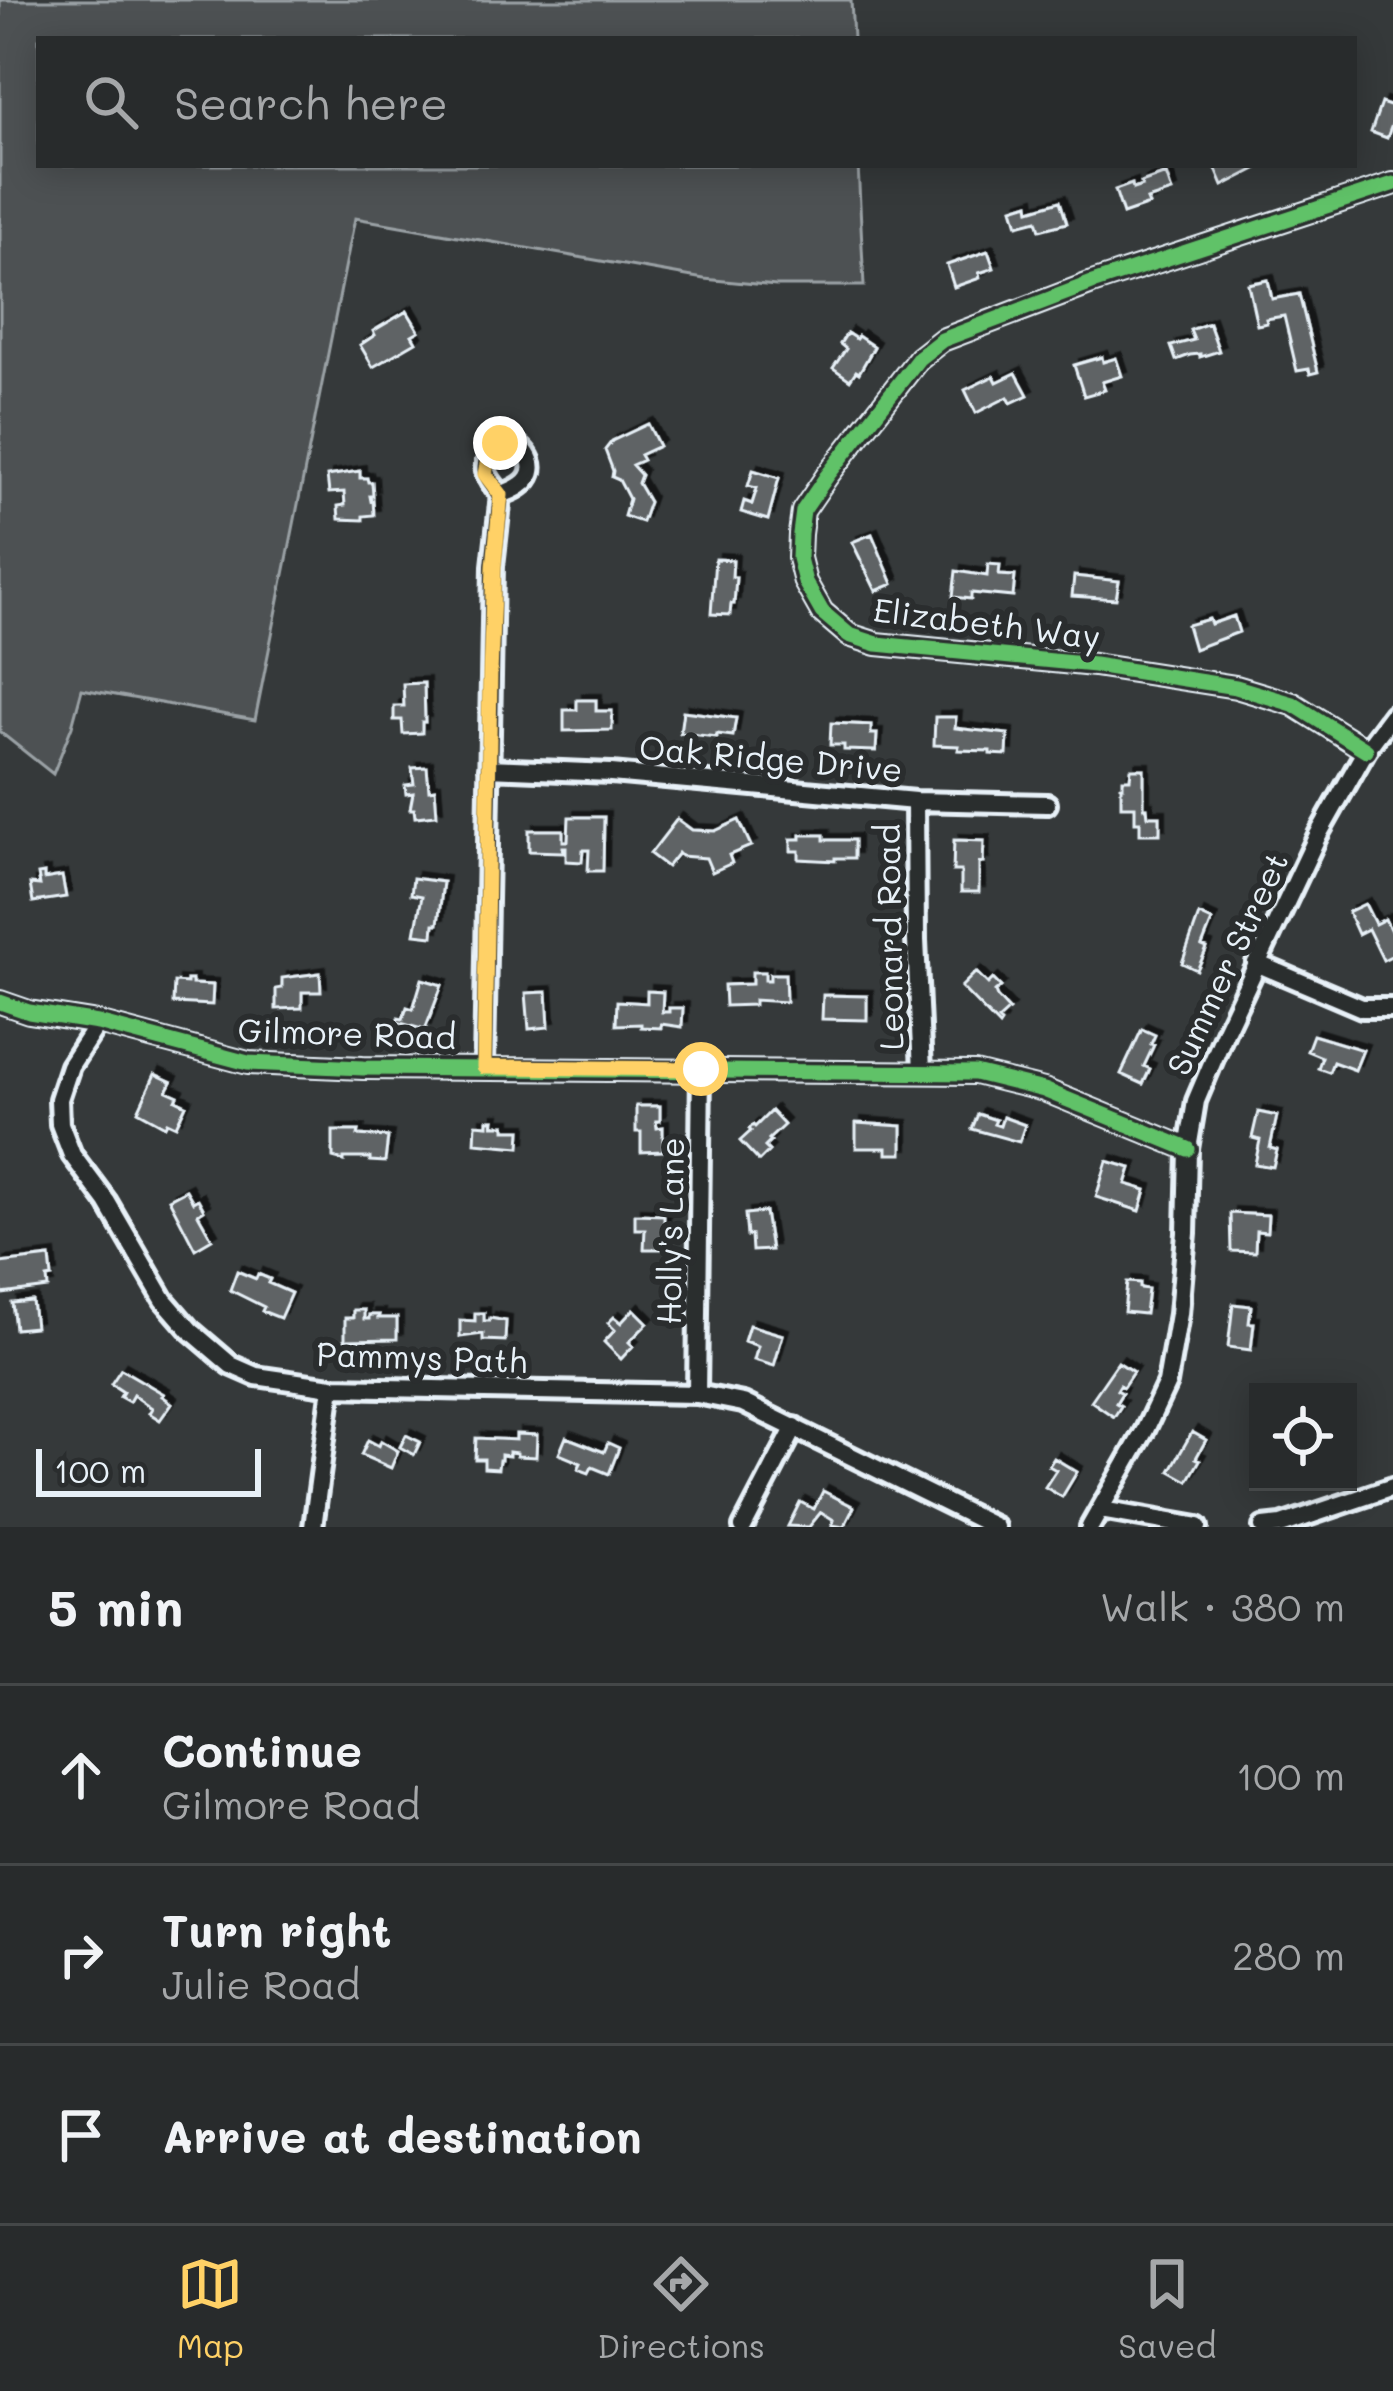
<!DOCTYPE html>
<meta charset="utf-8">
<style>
:root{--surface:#282b2c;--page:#343738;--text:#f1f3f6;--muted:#a5a7a9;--line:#444748;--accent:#ffd166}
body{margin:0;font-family:Mali,sans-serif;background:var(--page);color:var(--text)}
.controls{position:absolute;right:36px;bottom:36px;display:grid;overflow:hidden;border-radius:0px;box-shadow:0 6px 30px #0003}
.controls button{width:108px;height:108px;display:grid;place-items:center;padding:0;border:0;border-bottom:3px solid var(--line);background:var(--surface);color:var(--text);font:60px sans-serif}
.scale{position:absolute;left:36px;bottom:30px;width:225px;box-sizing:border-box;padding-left:12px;border:6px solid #e8f1f8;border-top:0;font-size:33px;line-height:42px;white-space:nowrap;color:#e8f1f8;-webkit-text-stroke:9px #2a2d2e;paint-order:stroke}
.stop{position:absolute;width:36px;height:36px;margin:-27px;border:9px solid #ffd166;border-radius:50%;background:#fff}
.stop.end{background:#ffd166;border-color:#fff;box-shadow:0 3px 12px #0008}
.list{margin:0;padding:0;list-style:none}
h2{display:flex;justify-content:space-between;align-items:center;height:156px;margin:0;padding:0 48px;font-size:51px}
h2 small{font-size:39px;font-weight:400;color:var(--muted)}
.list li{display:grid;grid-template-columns:78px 1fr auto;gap:36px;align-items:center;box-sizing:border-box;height:180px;padding:0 48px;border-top:3px solid var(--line)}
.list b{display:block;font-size:45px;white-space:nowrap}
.list p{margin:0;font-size:39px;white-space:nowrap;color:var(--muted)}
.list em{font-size:39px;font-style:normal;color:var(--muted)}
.icon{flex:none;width:66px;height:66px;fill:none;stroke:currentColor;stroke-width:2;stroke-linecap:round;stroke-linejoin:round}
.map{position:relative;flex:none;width:1393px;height:1527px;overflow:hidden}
.search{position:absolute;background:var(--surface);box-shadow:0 6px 30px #0003;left:36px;right:36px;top:36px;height:132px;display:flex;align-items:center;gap:30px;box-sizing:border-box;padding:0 42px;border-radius:0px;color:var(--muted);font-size:45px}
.sheet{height:696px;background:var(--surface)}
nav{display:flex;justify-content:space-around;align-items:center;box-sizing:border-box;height:168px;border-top:3px solid var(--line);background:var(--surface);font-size:33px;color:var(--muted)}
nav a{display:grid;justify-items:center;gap:6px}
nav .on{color:var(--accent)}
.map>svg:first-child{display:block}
.green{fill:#4d5152;stroke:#9aa1a5;stroke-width:3}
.building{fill:#5f6365;stroke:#e8f1f8;stroke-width:3;filter:url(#shadow)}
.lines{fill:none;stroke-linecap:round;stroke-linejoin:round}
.minor-casing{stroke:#e8f1f8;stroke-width:26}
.minor{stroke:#2a2d2e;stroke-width:16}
.cycleway-casing{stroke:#2a2d2e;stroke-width:22}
.cycleway{stroke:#61c268;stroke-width:15}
.route{stroke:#ffd166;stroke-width:15}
.labels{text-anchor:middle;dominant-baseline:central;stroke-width:12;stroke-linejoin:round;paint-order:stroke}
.street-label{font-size:33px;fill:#e8f1f8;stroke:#2a2d2e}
</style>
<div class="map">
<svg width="1393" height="1527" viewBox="0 0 1393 1527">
<defs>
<filter id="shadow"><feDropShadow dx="5.5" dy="-5.5" stdDeviation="0" flood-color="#0009"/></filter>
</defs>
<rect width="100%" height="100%" fill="#35393a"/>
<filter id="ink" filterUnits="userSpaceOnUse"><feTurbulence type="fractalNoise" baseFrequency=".00833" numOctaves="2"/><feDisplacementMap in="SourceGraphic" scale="24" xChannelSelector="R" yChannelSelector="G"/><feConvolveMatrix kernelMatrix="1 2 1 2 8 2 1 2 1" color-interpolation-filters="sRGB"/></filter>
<g filter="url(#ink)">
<!-- green -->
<path class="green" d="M0 0H851L853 39H39V165H858L864 286H776L704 279 355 218 255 720 82 689 72 726 53 774 0 732Z"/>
<!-- building -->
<path class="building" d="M1381 103 1393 107V122L1387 138 1371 132Z
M1219 165H1264L1223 186 1215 167Z
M1166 174 1172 192 1147 200 1149 205 1123 214 1115 190 1132 184 1133 189 1142 186 1141 183Z
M1060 201 1067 223 1040 230 1037 220 1018 225 1013 208 1029 203 1030 210Z
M988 251 994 268 979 273 980 278 954 287 947 265Z
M1268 280 1272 299 1299 294 1318 372 1310 374 1309 369 1297 371 1284 316 1266 319 1267 323 1257 325 1248 284Z
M407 311 419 331 412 335 416 342 373 367 360 345 375 335 373 331Z
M1209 323 1219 351 1200 357V354L1190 355 1176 360 1171 346 1194 340 1190 330Z
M847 333 856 339 858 336 874 347 859 373 856 371 850 380 833 368 846 349 840 344Z
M1102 357 1103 362 1116 358 1122 376 1102 382 1105 390 1084 396 1074 365Z
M1016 373 1028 395 1011 403 1008 397 976 413 965 390 994 376 997 382Z
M648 424 659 446 640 455 643 460 632 465 641 475 638 483 649 502 642 522 624 516 629 499 619 480 612 477 613 471 605 450 612 441Z
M753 470 779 478 768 520 741 512 744 501 752 504 757 488 748 486Z
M360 471V478H367L368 482H372L373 496H370L371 501 373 500 374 515 363 516V520L339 519 338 506 345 505 344 492 329 493 327 476Z
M872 534 893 584 876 591 852 542Z
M715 559 733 560 732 577H736L734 604H731L730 615 711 614Z
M988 564 1000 565 999 575 1015 576 1013 597 971 593V599L953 597 956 571 987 576Z
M1074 576 1119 581 1116 599 1072 596Z
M1234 616 1239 632 1194 649 1187 625 1209 619 1211 624Z
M424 683 425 722H422V733L403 734 402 720H394V706H404L403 684Z
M577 700H596V711H612V730L564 731V710H577Z
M683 711 736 718 733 736 717 734V737L680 733Z
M935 717H956L955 728 1008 734 1007 755 990 754V751L958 750 959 746 934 745Z
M831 723 871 725V734H877L876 751 844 750V745H830Z
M427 767 429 790 435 789 437 815 415 817 414 809H410L413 793 406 794 405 785 414 784 412 768Z
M1131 769H1144V808H1147L1148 816H1160V834H1140V822H1135V806H1121V786H1123V779H1130Z
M569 817H604L603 871H588L589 850H583L582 862 566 861V847H563V852L529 851V830H563V841H568Z
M677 819 692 830 715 831 739 820 751 846 729 855 732 863 712 872 706 858 681 856 678 853 667 867 650 854Z
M801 835H824V840H854V858H835V861L799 859V851H791V839H801Z
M954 840 984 841 983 863H979V892H961V871H953Z
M44 873V879L62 876 66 897 33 902 30 884 40 885 38 874Z
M413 878 443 882 438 924H434L433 936 415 934 422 896 411 894Z
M1365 904 1375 924 1385 919 1393 935V955L1383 960 1368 929 1358 934 1348 912Z
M1199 915 1212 921 1202 946 1207 948 1197 970 1182 963Z
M752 972H765V980H770V974H785L786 1002 754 1000V1005L725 1006 724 985 752 984Z
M976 972 988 984 993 979 1001 987 995 992 997 997 1009 1010 998 1020 1001 1023 999 1026 961 987Z
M320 973 321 992H302V1008L276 1009V989L282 988V978Z
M422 979 442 985 425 1030 397 1022 398 1018 403 1019 407 1007 413 1009Z
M187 980H192V984L213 985 212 1005 173 1003 174 982 187 983Z
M647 991 663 992 662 1012H669V1008H683L682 1027 661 1024V1028L641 1027V1024L616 1025 617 1001 647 1003Z
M547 992 549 1027 529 1029 526 993Z
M823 995 867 996V1020L822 1019Z
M1142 1029 1155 1035 1151 1044 1154 1045 1144 1066 1150 1069 1143 1084 1121 1074Z
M1313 1035 1363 1050 1355 1070 1333 1062 1329 1072 1318 1068 1322 1057 1307 1051Z
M155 1074 172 1082 167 1091 178 1096 176 1100 186 1105 176 1126 167 1122 165 1126 138 1111Z
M636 1106H660V1121H656L657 1128 663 1127V1151L641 1152V1132H636Z
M771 1111 784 1125 769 1139 771 1141 765 1147 769 1151 759 1161 740 1141 751 1131 749 1129 753 1125 755 1127Z
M1258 1112 1277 1116 1270 1148 1277 1150 1273 1167 1255 1164 1260 1140 1252 1138Z
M978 1114 996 1120 994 1124 1000 1126 1003 1117 1025 1125 1019 1142 972 1129Z
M488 1120H494L493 1125H505V1130H521L520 1147 475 1143 476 1124 488 1125Z
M856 1123 902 1126V1154H887V1148H856Z
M333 1131H359L358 1135 388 1137 385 1162 370 1161V1158H344V1161L333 1158Z
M1107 1161 1131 1168 1126 1184 1146 1190 1140 1211 1096 1197Z
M186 1190 193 1202 198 1199 204 1210 198 1214 212 1239 195 1249 169 1199Z
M765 1212 771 1250 752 1251 751 1235 747 1236 745 1214Z
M1230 1213 1268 1215 1267 1232 1256 1231 1255 1252 1231 1251Z
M635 1214 664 1215V1249H644L645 1229H635Z
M50 1257 52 1277 47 1278 48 1288 2 1294 0 1263Z
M237 1271 256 1279 258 1274 270 1279 268 1283 291 1293 280 1318 262 1311 264 1307 230 1290Z
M1127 1282 1140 1283V1288L1148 1289 1145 1314 1124 1312Z
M32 1301 35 1327 15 1329 12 1303Z
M1233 1304 1251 1306 1249 1323H1254L1251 1350 1228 1347Z
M634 1309 648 1323 629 1342 633 1346 621 1359 604 1342 615 1330 608 1323 614 1317 621 1323Z
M353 1310H364V1319H369V1315H379L378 1318H397V1339L345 1340V1318H353Z
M475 1313H484V1321H489L490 1318 506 1321 505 1341 483 1340V1334L460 1337V1320L475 1321Z
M749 1325 783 1335 774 1366 754 1360 758 1346 744 1341Z
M1118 1362 1133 1372 1123 1387 1120 1385 1117 1390 1122 1393 1116 1403 1121 1406 1114 1417 1091 1401Z
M121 1369 164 1394 162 1396 172 1403 160 1420 149 1413 152 1408 133 1395 129 1402 120 1397 123 1392 111 1384Z
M1192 1432 1206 1440 1196 1458 1200 1460 1188 1481 1170 1471Z
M516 1434 537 1435 536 1457 517 1456V1453L509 1452V1456L501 1455V1460H499L498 1469 484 1468V1459H475L476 1438 516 1440Z
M406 1435 420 1442 414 1455 400 1447Z
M566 1437 604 1452 608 1443 619 1448 609 1474 592 1467 589 1473 578 1469 581 1463 559 1454Z
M368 1440 379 1446 381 1441 398 1451 391 1468 361 1455Z
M1054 1458 1077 1472 1062 1497 1045 1487 1056 1470 1049 1466Z
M823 1491 854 1507 844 1527 832 1525 834 1520 821 1512 809 1527 788 1526 800 1502 814 1509Z"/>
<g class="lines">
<defs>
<path id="minor" d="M1366 750 1293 704 1236 687 1094 665 877 644 849 635 822 612 805 582 799 558 800 534 803 511 827 476 919 358 942 340 1092 283 1393 184
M489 768 611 773 915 801 1047 804
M915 801 916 940 922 1071
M1256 963 1362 1008H1393
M0 1002 29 1012 98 1023 248 1063 363 1068 975 1073 1044 1090 1188 1149
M98 1023 70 1066 59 1099 60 1124 72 1155 107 1202 164 1300 190 1330 231 1365 256 1376 332 1387 697 1394 743 1403 995 1527
M484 1067 493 566 501 495C507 492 515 490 521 485 542 470 528 449 510 441L496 446C477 469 487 476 501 495
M697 1394 701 1069
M1101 1510 1198 1527
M313 1527 332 1387
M743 1527 795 1427
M1090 1527 1145 1430 1167 1383 1179 1314 1186 1233 1188 1149 1196 1101 1226 1030 1318 835 1366 750 1393 714
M1263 1527 1281 1525 1393 1487"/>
</defs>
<!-- minor casing -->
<use href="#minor" class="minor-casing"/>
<!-- minor -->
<use href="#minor" class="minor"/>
<defs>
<path id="cycleway" d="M1366 750 1293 704 1236 687 1094 665 877 644 849 635 822 612 805 582 799 558 800 534 803 511 827 476 919 358 942 340 1092 283 1393 184
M0 1002 29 1012 98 1023 248 1063 363 1068 975 1073 1044 1090 1188 1149"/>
</defs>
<!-- cycleway casing -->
<use href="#cycleway" class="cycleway-casing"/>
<!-- cycleway -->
<use href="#cycleway" class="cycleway"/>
</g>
</g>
<g class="lines" filter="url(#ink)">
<!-- route -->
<path class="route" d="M500 443 489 454 485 474 501 495 494 566 490 676 484 1067 701 1069"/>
</g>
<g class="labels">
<!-- street labels -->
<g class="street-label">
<text transform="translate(987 622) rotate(7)">Elizabeth Way</text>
<text transform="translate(771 757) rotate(5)">Oak Ridge Drive</text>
<text transform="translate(888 937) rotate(-91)">Leonard Road</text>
<text transform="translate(1226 963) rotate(-65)">Summer Street</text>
<text transform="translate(347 1032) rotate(2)">Gilmore Road</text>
<text transform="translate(669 1231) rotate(-89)">Holly's Lane</text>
<text transform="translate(422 1356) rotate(2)">Pammys Path</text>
</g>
</g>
</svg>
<div class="controls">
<button><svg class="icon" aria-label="locate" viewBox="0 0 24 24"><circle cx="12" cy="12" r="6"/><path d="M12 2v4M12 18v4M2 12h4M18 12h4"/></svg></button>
</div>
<div class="scale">100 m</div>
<div class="stop" style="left:701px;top:1069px"></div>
<div class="stop end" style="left:500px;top:443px"></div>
<div class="search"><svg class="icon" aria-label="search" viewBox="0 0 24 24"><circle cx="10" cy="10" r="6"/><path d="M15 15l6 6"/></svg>Search here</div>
</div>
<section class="sheet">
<h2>5 min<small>Walk · 380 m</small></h2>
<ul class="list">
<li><svg class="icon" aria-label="ahead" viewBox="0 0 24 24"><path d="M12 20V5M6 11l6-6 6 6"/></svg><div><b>Continue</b><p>Gilmore Road</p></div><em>100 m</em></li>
<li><svg class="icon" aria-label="right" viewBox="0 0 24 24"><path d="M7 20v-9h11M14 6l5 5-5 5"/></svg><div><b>Turn right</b><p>Julie Road</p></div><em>280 m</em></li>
<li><svg class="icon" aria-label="arrive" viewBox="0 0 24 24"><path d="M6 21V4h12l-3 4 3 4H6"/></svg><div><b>Arrive at destination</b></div></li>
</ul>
</section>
<nav>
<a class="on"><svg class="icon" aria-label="map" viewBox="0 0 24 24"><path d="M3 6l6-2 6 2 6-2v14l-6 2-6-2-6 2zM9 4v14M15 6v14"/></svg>Map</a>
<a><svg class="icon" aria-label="directions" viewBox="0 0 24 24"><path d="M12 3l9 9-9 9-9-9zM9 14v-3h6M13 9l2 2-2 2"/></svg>Directions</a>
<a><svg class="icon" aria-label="saved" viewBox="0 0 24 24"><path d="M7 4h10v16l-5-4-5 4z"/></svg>Saved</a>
</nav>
